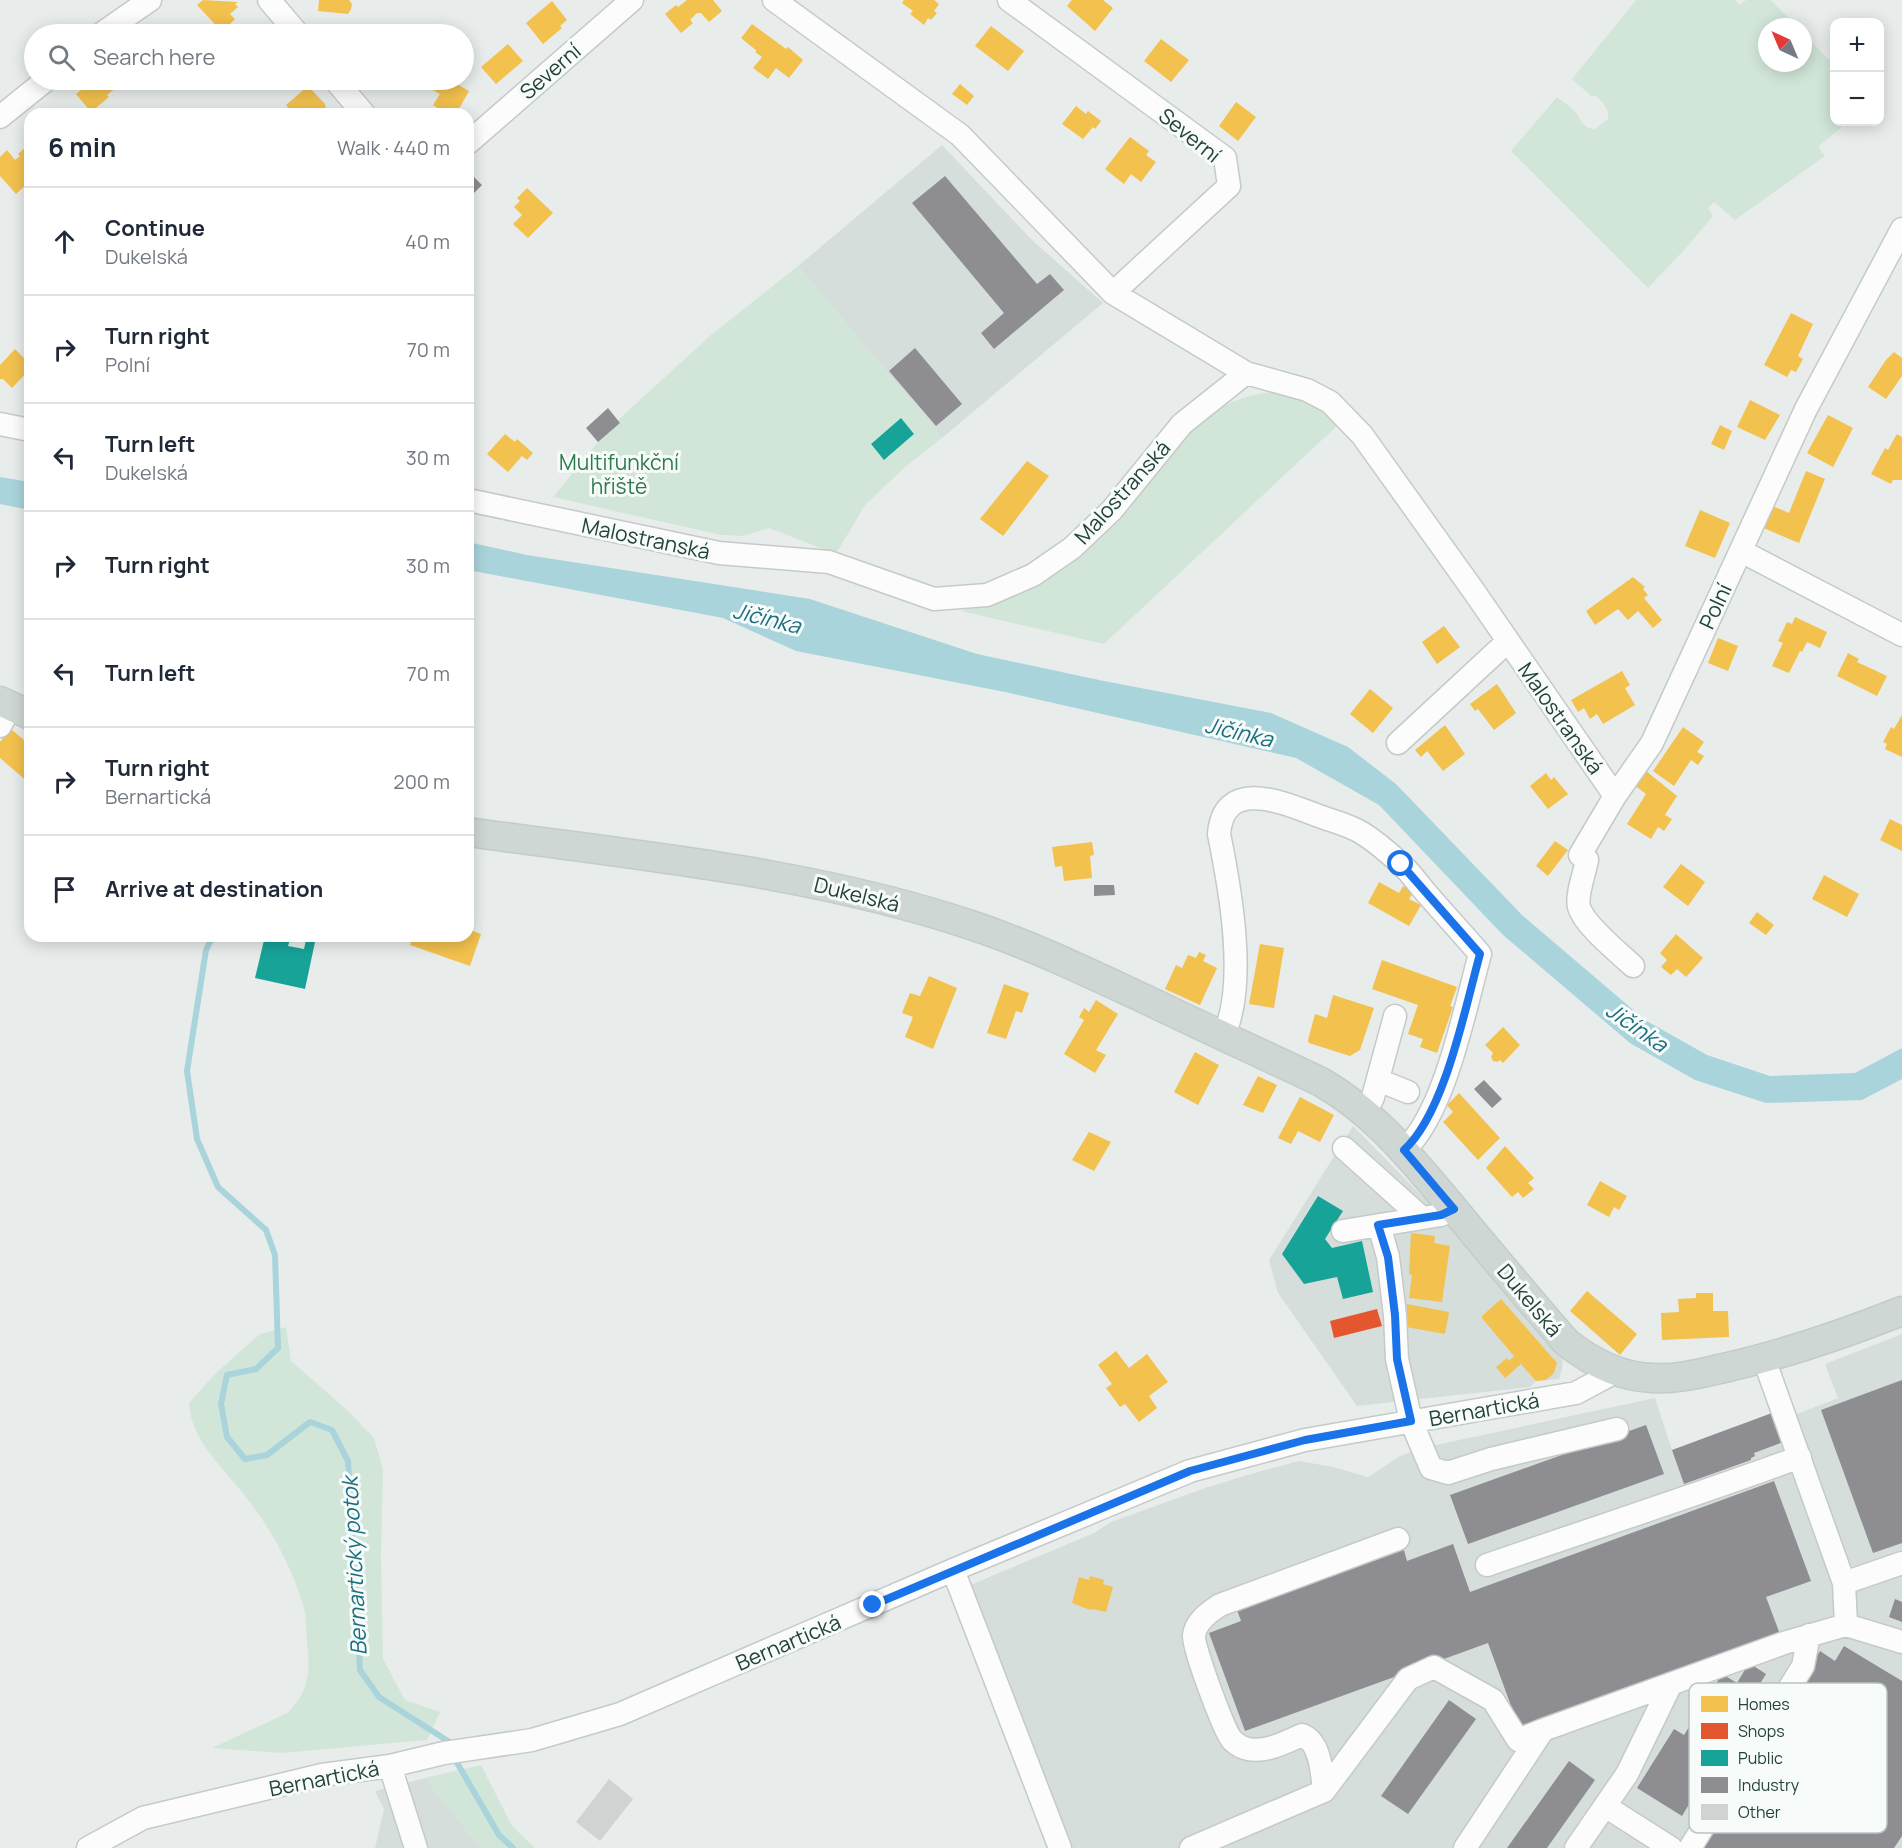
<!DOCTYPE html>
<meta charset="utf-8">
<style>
:root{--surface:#fff;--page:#f2f2f3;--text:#1f2937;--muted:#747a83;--line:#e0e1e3}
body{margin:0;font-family:Manrope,sans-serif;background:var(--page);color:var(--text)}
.controls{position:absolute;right:18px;top:18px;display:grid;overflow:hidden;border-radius:12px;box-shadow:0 3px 15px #0003}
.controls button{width:54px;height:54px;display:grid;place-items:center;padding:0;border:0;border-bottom:2px solid var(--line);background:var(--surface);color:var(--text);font:30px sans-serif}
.compass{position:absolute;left:1758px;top:18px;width:54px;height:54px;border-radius:50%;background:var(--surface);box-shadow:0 3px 15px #0003;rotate:316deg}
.stop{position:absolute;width:18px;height:18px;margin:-14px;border:4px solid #1a73e8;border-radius:50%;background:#fff}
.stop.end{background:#1a73e8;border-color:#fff;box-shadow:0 2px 6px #0008}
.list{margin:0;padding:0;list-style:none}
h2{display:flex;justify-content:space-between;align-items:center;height:78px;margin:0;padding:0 24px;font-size:26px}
h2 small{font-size:20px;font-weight:400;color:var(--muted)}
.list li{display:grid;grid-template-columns:39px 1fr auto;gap:18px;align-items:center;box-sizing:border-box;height:108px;padding:0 24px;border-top:2px solid var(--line)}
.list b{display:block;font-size:22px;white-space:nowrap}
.list p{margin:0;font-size:20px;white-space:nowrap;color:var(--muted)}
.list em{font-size:20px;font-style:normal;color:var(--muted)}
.icon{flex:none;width:33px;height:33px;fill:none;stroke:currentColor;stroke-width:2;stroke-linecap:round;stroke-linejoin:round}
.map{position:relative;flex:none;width:1902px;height:1848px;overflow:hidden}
.search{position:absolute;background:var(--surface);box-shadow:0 3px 15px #0003;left:24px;top:24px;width:450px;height:66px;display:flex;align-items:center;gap:15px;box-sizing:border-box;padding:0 21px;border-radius:33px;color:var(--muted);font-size:22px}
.panel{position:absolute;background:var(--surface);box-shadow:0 3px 15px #0003;left:24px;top:108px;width:450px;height:834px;border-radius:18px}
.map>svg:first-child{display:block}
.built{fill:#d6dedb}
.green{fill:#d1e6d8;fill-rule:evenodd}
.water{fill:#a9d4db}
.homes{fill:#f2c14e}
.shops{fill:#e4572e}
.public{fill:#17a398}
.industry{fill:#8d8d92}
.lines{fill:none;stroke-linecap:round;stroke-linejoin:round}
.stream{stroke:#a9d4db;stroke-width:6}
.building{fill:#cfd4d2}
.minor-casing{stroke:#c5cac8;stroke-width:25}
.major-casing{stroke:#c3ccc9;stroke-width:31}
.minor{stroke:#fcfcfc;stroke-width:22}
.major{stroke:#cfd7d5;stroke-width:28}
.route{stroke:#1a73e8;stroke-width:8}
.labels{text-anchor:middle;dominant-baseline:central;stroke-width:6;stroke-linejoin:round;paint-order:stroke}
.street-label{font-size:21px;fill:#24423a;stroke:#f7fbf9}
.park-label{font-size:21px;fill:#2d7a4b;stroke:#f7fbf9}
.water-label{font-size:22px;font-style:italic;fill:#1c6f80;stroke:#f7fbf9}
.key{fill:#f7fbf9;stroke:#b8c4c0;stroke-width:1.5}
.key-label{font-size:16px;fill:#24423a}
</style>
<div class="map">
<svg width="1902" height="1848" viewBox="0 0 1902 1848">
<rect width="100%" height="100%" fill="#e8edeb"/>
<!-- built -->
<path class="built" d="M942 145 1033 241 1103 303 942 438 798 266Z
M1353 1126 1441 1215 1489 1274 1493 1272 1563 1357 1562 1369 1559 1379 1536 1381 1530 1387 1357 1406 1278 1293 1269 1260Z
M1902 1334V1848H1048L949 1594 1094 1533 1111 1522 1208 1487 1261 1471 1299 1461 1333 1467 1368 1477 1400 1456 1422 1448 1655 1398 1672 1450 1772 1413 1776 1422 1838 1398 1825 1364Z
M425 1778 481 1848H375L384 1809 375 1791Z"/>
<!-- green -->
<path class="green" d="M1636 0H1735L1740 5 1746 0H1771L1797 27H1767V63H1803V33L1834 65V89L1832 95 1834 97V122H1838L1842 127 1818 147 1825 156 1735 220 1714 202 1708 208 1713 216 1686 248 1648 288 1511 151 1557 97C1563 102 1572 107 1577 114 1583 123 1583 128 1595 129L1608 119C1609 109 1604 103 1596 96H1591L1572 79Z
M798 266 942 438 904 468 865 505 836 554 769 528 743 536 721 535 553 497 598 442 620 423 618 420 711 335ZM901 419 914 434 884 460 871 443Z
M1283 391 1305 396 1339 424 1104 644 961 611 1037 580 1207 414C1236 399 1251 393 1283 391Z
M286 1327 291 1361 345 1408 374 1438 383 1469 381 1555 383 1659 405 1700 440 1712 427 1740 282 1753 212 1748 287 1713C310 1691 310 1672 307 1642 306 1630 307 1616 303 1605 292 1567 270 1527 245 1496 223 1467 191 1441 189 1403L216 1373 260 1334Z
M481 1765 512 1826 535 1848H481L425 1778Z"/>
<!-- water -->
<path class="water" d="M0 477 30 482V510L0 504Z
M468 542 527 555 810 599 977 654 1099 680 1271 713 1348 747 1396 784 1522 915 1645 1020 1707 1055 1770 1076 1855 1073 1902 1048V1079L1862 1100 1766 1103 1695 1080 1630 1043 1503 935 1379 805 1296 758 1005 692 796 651 723 618 468 570Z"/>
<!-- homes -->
<path class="homes" d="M203 0 238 2 235 4 238 7 230 14 235 19 228 26 230 29 224 34 197 5Z
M319 0H349L352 4 351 9 348 14 318 11Z
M687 0H713L722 11 709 22 701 13H697L690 20 693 23 681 33 665 14 676 5 678 7Z
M904 0H934L939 4 934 11 937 13 931 20 928 18 924 25 910 14 913 11 902 3Z
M1072 0H1103L1113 8 1095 31 1067 6Z
M552 1 567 20 560 26 562 28 543 44 526 23Z
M752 24 786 49 788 47 803 60 789 78 776 68 768 79 753 68 762 57 755 52 757 51 741 38Z
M991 26 1024 51 1008 71 975 46Z
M1161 39 1189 60 1171 82 1144 61Z
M508 44 523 61 496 84 481 67Z
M94 80 96 81 111 80 117 87 107 95 109 97 91 112 76 94Z
M436 80H450L469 91 456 114H448L433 105 440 94 431 89Z
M960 84 974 96 967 105 952 94Z
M308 86 325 104 326 108 317 114H293L286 105Z
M1236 102 1256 117 1238 141 1219 126Z
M1076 106 1086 114 1088 111 1101 121 1095 129 1093 127 1083 139 1062 124Z
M1130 137 1149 151 1146 155 1156 162 1141 182 1131 174 1124 184 1105 169Z
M30 143V174L28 175V183L16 194 0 176V157L7 150 15 160 20 156 18 154Z
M527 188 553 213 528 238 513 224 522 215 514 207 520 201 517 198Z
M1791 313 1813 324 1798 356 1803 359 1796 372 1791 370 1787 377 1764 365Z
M15 349 30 364V369L12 388 3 379H0V365Z
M1894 352 1902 358V376L1886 399 1868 387 1886 360Z
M1750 400 1780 415 1765 440 1737 427Z
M1828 415 1853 428 1833 467 1807 453Z
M1720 425 1732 431 1724 450 1711 444Z
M505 434 515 442 517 439 533 453 527 460 522 456 508 472 487 454Z
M1897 434 1902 437V480H1893L1891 484 1871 474 1885 448 1888 450Z
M1027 461 1049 476 1003 536 980 519Z
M1806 471 1825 479 1799 543 1761 527 1770 505 1789 513Z
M1700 510 1730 523 1715 558 1685 546Z
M1633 577 1645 587 1643 589 1648 595 1644 598 1662 620 1653 628 1638 611 1628 620 1618 609 1595 625 1586 611Z
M1795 617 1827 632 1820 648 1807 642 1802 652 1800 651 1789 673 1772 666 1783 643 1778 641 1787 622 1792 624Z
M1444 626 1460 647 1437 664 1422 642Z
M1718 638 1738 646 1728 671 1708 663Z
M1848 653 1859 659 1857 662 1887 676 1877 696 1837 676Z
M1622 671 1630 685 1625 688 1635 705 1603 724 1597 714 1590 719 1584 708 1578 712 1571 700Z
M1497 684 1516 713 1494 730 1478 709 1475 711 1470 704Z
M1370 689 1393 708 1373 733 1350 714Z
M1902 715V757L1885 749 1887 744 1883 742 1891 727 1894 729Z
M1445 725 1465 754 1443 771 1427 751 1421 757 1415 750Z
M1683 727 1704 742 1697 752 1704 756 1698 765 1691 760 1674 786 1653 771Z
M11 729 30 745V784L0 758V742Z
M1646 771 1677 796 1665 815 1672 819 1664 831 1658 827 1651 839 1627 824 1646 794 1634 785Z
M1546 773 1551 780 1554 777 1568 794 1548 809 1530 786Z
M1890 819 1902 825V851L1880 840Z
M1555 841 1568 850 1548 876 1536 866Z
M1092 842 1094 855 1090 856 1092 878 1064 881 1062 866 1055 867 1052 847Z
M1681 864 1705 882 1688 906 1663 887Z
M1824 875 1859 894 1847 917 1812 899Z
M1379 882 1399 893 1403 886 1414 891 1409 899 1421 905 1409 926 1368 903Z
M1757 912 1774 925 1766 935 1749 923Z
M468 929 481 934 470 966 410 945 414 936H468Z
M1676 934 1703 958 1686 977 1677 969 1671 975 1661 967 1667 960 1660 953Z
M1260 944 1284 948 1274 1008 1249 1004Z
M1199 952 1206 955 1203 961 1217 968 1200 1005 1165 989 1176 965 1182 968 1188 955 1196 958Z
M1382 960 1457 987 1450 1006 1453 1007 1437 1053 1420 1047 1423 1039 1408 1034 1418 1005 1372 989Z
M929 976 957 988 933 1049 905 1037 913 1017 902 1013 910 993 920 996Z
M1004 984 1029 993 1022 1013 1016 1011 1006 1039 987 1033Z
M1333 995 1374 1008 1360 1050 1350 1056 1309 1043 1308 1040 1315 1014 1327 1018Z
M1096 1000 1118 1014 1096 1050 1106 1055 1095 1073 1064 1054 1084 1020 1079 1017 1084 1008 1089 1012Z
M1503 1027 1520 1045 1503 1063 1500 1060 1497 1062 1493 1061 1491 1057 1493 1053 1485 1045Z
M1195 1052 1219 1065 1198 1105 1174 1092Z
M1258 1076 1277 1085 1263 1113 1243 1105Z
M1459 1093 1500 1138 1478 1160 1443 1122 1453 1112 1447 1105Z
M1300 1097 1334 1115 1320 1142 1298 1131 1291 1144 1278 1138Z
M1089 1132 1111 1142 1094 1171 1072 1160Z
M1505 1146 1534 1178 1528 1183 1534 1189 1523 1198 1518 1192 1512 1197 1486 1168Z
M1600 1181 1627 1196 1619 1210 1614 1207 1609 1217 1587 1205Z
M1411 1233 1435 1236 1434 1243 1450 1246 1442 1302 1409 1298 1412 1275 1409 1274Z
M1587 1291 1637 1334 1620 1355 1570 1311Z
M1696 1293H1713V1311H1728L1729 1337 1662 1340 1661 1313 1679 1312 1678 1299 1696 1298Z
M1501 1299 1557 1363 1554 1373 1546 1380 1536 1381 1521 1364 1505 1378 1496 1367 1507 1358 1509 1361 1514 1356 1481 1317Z
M1407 1304 1449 1312 1445 1334 1406 1327Z
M1116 1351 1129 1368 1147 1354 1168 1382 1149 1396 1157 1408 1139 1422 1125 1404 1120 1407 1106 1388 1112 1384 1098 1365Z
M1090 1576 1104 1580 1103 1584 1113 1587 1106 1612 1093 1609 1090 1610 1072 1603 1079 1577 1089 1580Z"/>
<!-- shops -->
<path class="shops" d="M1377 1309 1382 1326 1334 1338 1330 1321Z"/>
<!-- public -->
<path class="public" d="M901 418 914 434 884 460 871 444Z
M265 936H291L288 946 304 949 306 940 315 942 305 989 255 978Z
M1318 1196 1343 1211 1325 1239 1332 1248 1362 1241 1373 1292 1343 1299 1337 1277 1304 1284 1282 1254Z"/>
<!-- industry -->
<path class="industry" d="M470 173 482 185 468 199V175Z
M945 176 1037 284 1050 274 1064 290 994 349 981 333 1004 313 912 203Z
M915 348 962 404 936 426 889 371Z
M608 408 620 423 598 442 586 428Z
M1094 885H1114L1115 895 1094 896Z
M1484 1080 1502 1099 1492 1108 1474 1089Z
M1902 1380V1543L1873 1553 1821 1410Z
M1772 1413 1783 1442 1754 1453 1755 1456 1751 1458V1460L1684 1484 1672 1450Z
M1646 1425 1664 1474 1468 1544 1450 1495Z
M1774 1481 1811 1581 1766 1597 1781 1637 1521 1733 1488 1643 1245 1731 1209 1633 1241 1621 1236 1607 1403 1547 1407 1561 1453 1544 1470 1592Z
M1895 1599 1902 1602V1622L1889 1617Z
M1844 1646 1902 1681V1836L1894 1848H1703L1700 1846 1820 1651 1835 1661Z
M1749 1663 1766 1674 1750 1700 1757 1705 1728 1752 1719 1746 1715 1754 1718 1756 1682 1816 1637 1788 1674 1729 1684 1735 1722 1674 1737 1683Z
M1449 1700 1476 1719 1408 1814 1381 1796Z
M1569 1761 1595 1780 1547 1848H1507Z"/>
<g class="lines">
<!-- stream -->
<path class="stream" d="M213 936 206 950 187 1071 197 1139 218 1187 266 1230 275 1255 278 1348 256 1369 227 1375 221 1404 227 1437 245 1459 267 1455 310 1422 332 1430 348 1461 360 1670 379 1697 451 1743
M456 1761 499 1835 513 1848"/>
</g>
<!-- building -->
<path class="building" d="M609 1779 633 1799 600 1841 576 1822Z"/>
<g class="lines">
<defs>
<path id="minor" d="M269 0 298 34
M774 0 960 135 1113 293 1246 373 1307 390 1330 402 1362 435 1473 590 1615 796
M1009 0 1225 158 1229 186 1113 293
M101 34 150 0
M335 80 364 114
M0 117 46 80
M468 143 632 0
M0 424 30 430
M468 500 719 553 829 562 934 599 987 595 1033 575 1072 548 1112 510 1182 424 1246 373
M1741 551 1902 635
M0 726 11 706
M1398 743 1508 641
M1633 966C1618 952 1584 925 1579 907 1576 895 1585 872 1587 860L1580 855 1615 796 1652 743 1806 409 1902 229
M1223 1036C1248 986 1230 888 1219 834 1224 775 1286 804 1319 816 1332 821 1349 825 1362 833 1375 841 1389 853 1401 864 1411 873 1419 885 1428 895 1445 915 1463 934 1480 954 1465 1008 1445 1113 1404 1150
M1378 1080 1408 1092
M1366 1112 1373 1097 1395 1016
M1344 1148 1422 1218
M1379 1225 1388 1257 1395 1315 1397 1359 1411 1421 1431 1468 1448 1473 1491 1459 1617 1429
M1343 1231 1441 1215 1454 1209
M1764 1359 1844 1583 1846 1625
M1487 1565C1591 1529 1697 1495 1800 1457
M953 1570 1060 1848
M1844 1583 1902 1563
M390 1766 416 1848
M1324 1791C1322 1774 1321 1742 1302 1735 1286 1742 1266 1753 1248 1749 1243 1748 1236 1744 1232 1740 1224 1731 1193 1647 1194 1636 1195 1622 1209 1612 1220 1605L1398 1539
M1605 1806 1671 1848
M88 1848 143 1818 322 1775 390 1766 444 1753 532 1740 620 1714 953 1570 1190 1471 1305 1440 1576 1393 1617 1371
M1191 1848 1324 1791 1408 1679 1434 1667 1493 1700 1518 1740 1543 1730
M1465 1848 1543 1730 1787 1642 1846 1625 1902 1642
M1576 1848 1627 1774 1671 1684
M1690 1848 1803 1666 1809 1635"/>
<path id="major" d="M0 701 30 715
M468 832C638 856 811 871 974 926 1033 946 1089 973 1145 999 1203 1027 1262 1054 1321 1082 1378 1115 1411 1159 1453 1208 1490 1253 1528 1298 1566 1342 1591 1362 1620 1377 1652 1378 1676 1380 1701 1373 1724 1368 1786 1354 1844 1334 1902 1311"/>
</defs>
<!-- minor casing -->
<use href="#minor" class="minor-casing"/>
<!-- major casing -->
<use href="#major" class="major-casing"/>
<!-- minor -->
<use href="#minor" class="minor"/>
<!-- major -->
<use href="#major" class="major"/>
</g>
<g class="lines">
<!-- route -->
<path class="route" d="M873 1605 1190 1471 1305 1440 1411 1421 1397 1359 1395 1315 1388 1257 1378 1225 1441 1215 1454 1209 1404 1150C1445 1113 1465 1008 1480 954L1401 864"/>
</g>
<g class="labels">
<!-- street labels -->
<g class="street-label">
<text transform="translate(550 71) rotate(-41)">Severní</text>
<text transform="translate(1190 135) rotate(39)">Severní</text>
<text transform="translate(1122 492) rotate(-48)">Malostranská</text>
<text transform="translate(646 538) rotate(12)">Malostranská</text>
<text transform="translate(1715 606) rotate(-65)">Polní</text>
<text transform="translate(1561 718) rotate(55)">Malostranská</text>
<text transform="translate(857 894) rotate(14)">Dukelská</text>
<text transform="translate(1530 1300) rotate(50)">Dukelská</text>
<text transform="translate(1484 1409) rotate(-10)">Bernartická</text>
<text transform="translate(788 1642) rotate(-23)">Bernartická</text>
<text transform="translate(324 1778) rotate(-11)">Bernartická</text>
</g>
<!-- park labels -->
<g class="park-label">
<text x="619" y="462">Multifunkční<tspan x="619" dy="24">hřiště</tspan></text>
</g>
<!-- water labels -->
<g class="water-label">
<text transform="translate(767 618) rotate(14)">Jičínka</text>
<text transform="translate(1239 732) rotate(13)">Jičínka</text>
<text transform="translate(1637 1027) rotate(35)">Jičínka</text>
<text transform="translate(354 1566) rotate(-93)">Bernartický potok</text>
</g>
</g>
<!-- legend -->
<rect x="1689" y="1683" width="198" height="150" rx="9" class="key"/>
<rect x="1701" y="1696" width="27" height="16" fill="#f2c14e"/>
<rect x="1701" y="1723" width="27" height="16" fill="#e4572e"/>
<rect x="1701" y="1750" width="27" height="16" fill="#17a398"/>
<rect x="1701" y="1777" width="27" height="16" fill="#8d8d92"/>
<rect x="1701" y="1804" width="27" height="16" fill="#cfd4d2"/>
<g class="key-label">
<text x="1738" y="1710">Homes</text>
<text x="1738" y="1737">Shops</text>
<text x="1738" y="1764">Public</text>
<text x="1738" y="1791">Industry</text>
<text x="1738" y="1818">Other</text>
</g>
</svg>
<div class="controls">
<button>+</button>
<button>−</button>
</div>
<svg class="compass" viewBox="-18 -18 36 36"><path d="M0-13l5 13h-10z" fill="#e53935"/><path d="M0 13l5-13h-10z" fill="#747a83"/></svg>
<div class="stop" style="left:1401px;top:864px"></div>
<div class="stop end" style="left:873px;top:1605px"></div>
<div class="search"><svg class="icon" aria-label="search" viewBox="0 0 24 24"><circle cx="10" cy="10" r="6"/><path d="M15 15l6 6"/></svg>Search here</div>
<section class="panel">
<h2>6 min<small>Walk · 440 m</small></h2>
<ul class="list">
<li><svg class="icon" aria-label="ahead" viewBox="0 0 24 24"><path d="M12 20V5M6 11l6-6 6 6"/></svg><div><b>Continue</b><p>Dukelská</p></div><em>40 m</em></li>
<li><svg class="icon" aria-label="right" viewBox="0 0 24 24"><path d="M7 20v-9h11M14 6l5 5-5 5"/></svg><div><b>Turn right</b><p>Polní</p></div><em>70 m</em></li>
<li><svg class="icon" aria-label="left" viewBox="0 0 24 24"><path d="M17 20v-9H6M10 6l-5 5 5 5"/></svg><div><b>Turn left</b><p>Dukelská</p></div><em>30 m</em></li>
<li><svg class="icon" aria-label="right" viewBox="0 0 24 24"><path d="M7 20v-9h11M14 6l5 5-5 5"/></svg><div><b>Turn right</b></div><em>30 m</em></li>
<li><svg class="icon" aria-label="left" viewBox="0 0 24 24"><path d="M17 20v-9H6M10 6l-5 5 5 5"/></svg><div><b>Turn left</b></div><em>70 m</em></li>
<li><svg class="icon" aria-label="right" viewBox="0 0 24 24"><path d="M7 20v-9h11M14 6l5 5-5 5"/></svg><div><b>Turn right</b><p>Bernartická</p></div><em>200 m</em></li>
<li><svg class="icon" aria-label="arrive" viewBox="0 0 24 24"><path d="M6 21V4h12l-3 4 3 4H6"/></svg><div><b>Arrive at destination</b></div></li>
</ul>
</section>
</div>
